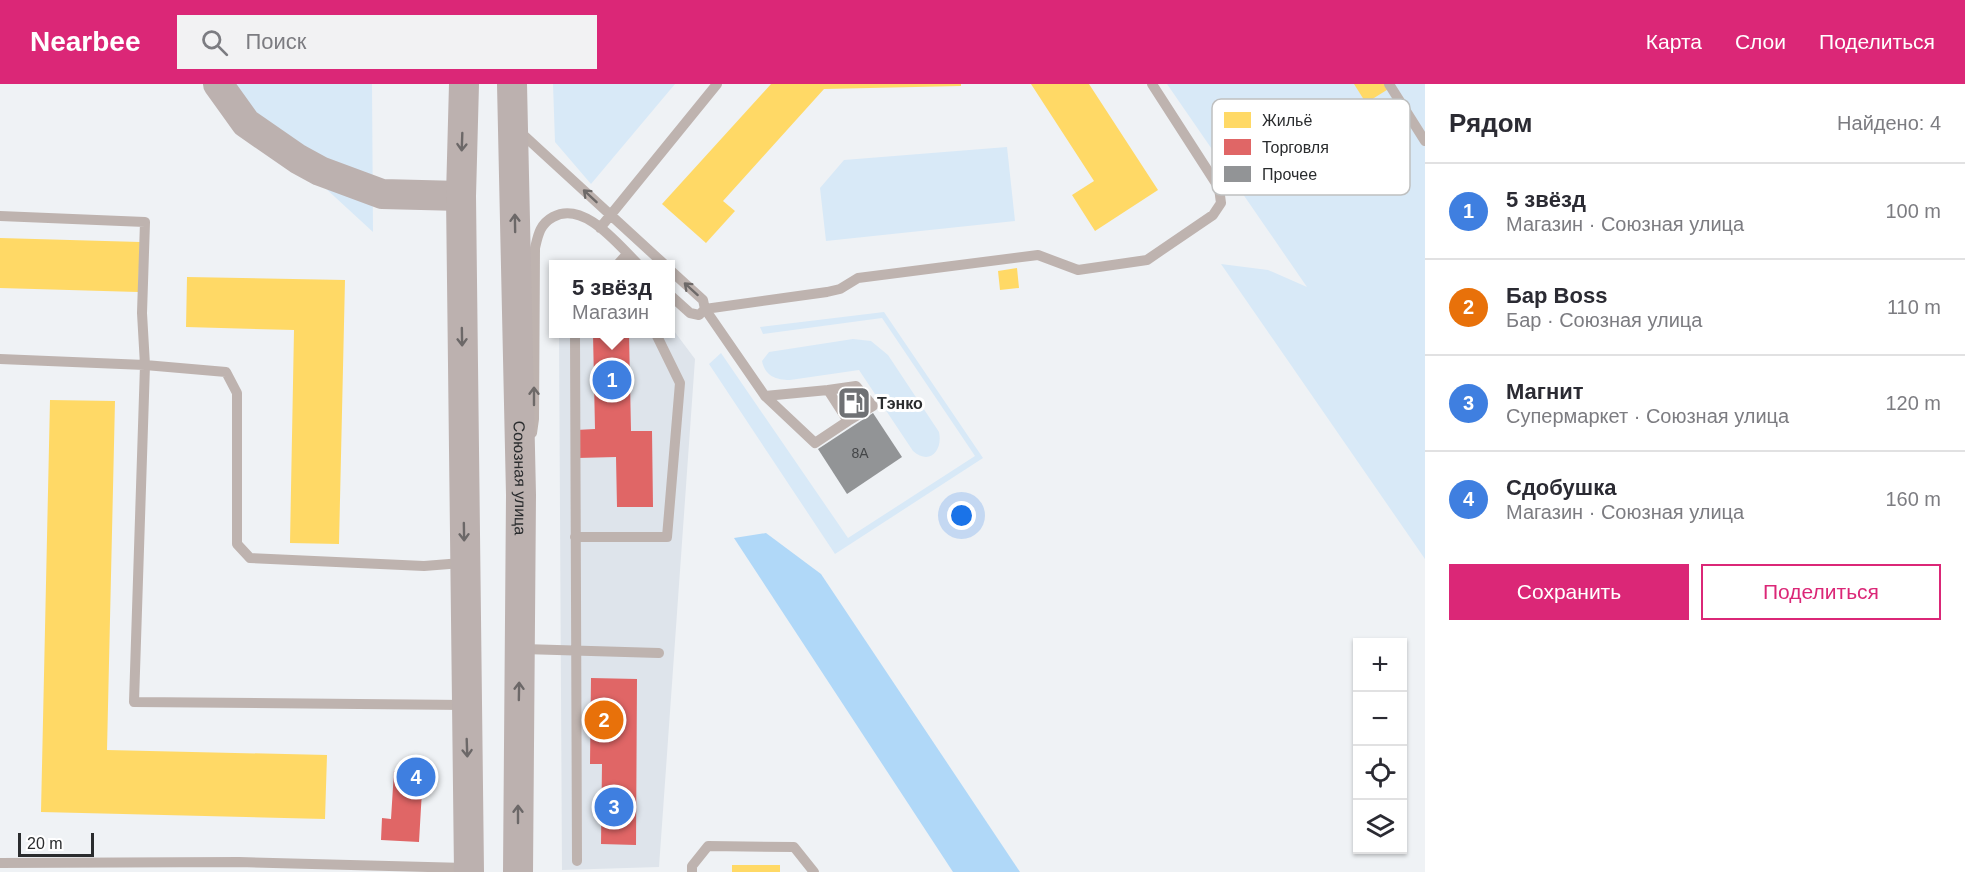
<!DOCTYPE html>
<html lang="ru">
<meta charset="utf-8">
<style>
:root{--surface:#fff;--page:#f2f2f3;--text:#2b2b33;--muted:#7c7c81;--line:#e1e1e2;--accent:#db2777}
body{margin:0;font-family:Helvetica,sans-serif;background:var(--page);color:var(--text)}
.controls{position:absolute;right:18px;bottom:18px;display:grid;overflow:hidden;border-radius:0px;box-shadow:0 2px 4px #0004}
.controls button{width:54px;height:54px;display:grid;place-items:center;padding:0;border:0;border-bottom:2px solid var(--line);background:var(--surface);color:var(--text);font:30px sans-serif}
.scale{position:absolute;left:18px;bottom:15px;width:76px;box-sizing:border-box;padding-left:6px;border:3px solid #2a2c2e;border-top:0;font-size:16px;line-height:21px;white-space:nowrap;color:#2a2c2e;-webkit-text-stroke:4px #fff;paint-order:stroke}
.you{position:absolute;left:962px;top:432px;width:21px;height:21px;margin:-15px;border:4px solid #fff;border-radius:50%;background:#1a73e8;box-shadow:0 0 0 9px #1a73e833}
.badge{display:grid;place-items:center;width:39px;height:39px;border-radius:50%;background:var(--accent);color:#fff;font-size:20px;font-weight:700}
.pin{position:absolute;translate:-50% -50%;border:3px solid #fff;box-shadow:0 2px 6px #0006}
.popup{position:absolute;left:549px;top:176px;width:126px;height:78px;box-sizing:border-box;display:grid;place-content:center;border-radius:0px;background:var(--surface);filter:drop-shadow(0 2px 4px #0005);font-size:20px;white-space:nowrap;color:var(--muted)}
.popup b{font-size:22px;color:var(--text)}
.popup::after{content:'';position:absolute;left:50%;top:100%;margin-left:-12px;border:12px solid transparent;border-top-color:var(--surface)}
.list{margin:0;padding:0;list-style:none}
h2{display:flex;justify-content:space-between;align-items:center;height:78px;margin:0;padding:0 24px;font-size:26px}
h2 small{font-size:20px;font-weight:400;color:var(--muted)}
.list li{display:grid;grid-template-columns:39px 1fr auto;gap:18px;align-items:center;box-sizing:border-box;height:96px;padding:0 24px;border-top:2px solid var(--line)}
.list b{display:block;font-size:22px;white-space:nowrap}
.list p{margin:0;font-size:20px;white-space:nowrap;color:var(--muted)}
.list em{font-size:20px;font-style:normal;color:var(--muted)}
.actions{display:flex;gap:12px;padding:18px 24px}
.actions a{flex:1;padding:14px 0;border:2px solid var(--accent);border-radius:0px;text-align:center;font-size:21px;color:var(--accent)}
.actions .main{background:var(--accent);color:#fff}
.icon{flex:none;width:33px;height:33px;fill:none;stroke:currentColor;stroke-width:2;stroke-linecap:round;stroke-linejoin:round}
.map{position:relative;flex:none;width:1425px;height:788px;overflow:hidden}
header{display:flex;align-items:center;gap:36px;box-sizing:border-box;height:84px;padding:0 30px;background:var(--accent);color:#fff}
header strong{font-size:28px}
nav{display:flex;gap:33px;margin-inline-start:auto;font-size:21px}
.search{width:420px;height:54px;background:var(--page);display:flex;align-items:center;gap:15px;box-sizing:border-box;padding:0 21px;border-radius:0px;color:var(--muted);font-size:22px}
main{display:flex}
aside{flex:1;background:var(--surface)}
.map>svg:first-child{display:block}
.built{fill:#dee4eb}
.green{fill:#d8e9f7}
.forest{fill:#b0d8f8}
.homes{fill:#ffd966}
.shops{fill:#e06666}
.building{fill:#929496}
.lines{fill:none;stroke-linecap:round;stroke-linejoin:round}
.lane{stroke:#beb3af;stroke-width:10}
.secondary{stroke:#bcb1af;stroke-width:30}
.oneway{stroke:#6c6868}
.oneway2{stroke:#6d6968}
.labels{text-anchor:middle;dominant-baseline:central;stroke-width:6;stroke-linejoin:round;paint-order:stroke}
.number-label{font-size:14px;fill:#444648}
.poi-label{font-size:16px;font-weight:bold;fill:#2a2c2e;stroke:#fff;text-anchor:start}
.street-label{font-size:16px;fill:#2a2c2e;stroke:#fff}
.key{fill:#fff;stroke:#bfc0c0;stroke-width:1.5}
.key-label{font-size:16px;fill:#2a2c2e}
</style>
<header>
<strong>Nearbee</strong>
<div class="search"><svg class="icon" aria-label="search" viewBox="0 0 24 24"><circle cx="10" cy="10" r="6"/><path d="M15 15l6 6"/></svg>Поиск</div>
<nav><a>Карта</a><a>Слои</a><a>Поделиться</a></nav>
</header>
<main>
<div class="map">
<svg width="1425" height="788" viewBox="0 0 1425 788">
<rect width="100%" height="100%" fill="#eff2f5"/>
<!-- built -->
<path class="built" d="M671 243 695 275 659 783 562 786 559 250H670Z"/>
<!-- green -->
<path class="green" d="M212 0H372L373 148Z
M553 0H675L591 100 555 58Z
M1167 0H1425V475L1221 180 1268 186 1307 203Z
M1007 63 1015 137 826 157 820 104 844 76Z
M884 228 983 374 835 470 709 280 721 269 848 454 975 372 882 234 763 250 760 243Z
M853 255 871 257 888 271 939 348C943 366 930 382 913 367L859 286 790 296C776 296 765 292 762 277L769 268Z"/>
<!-- forest -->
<path class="forest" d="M766 449 821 490 1020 788H953L734 454Z"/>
<!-- homes -->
<path class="homes" d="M771 0H961V2L824 5 723 117 735 127 706 159 662 120Z
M1031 0H1089L1158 106 1095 147 1072 111 1094 97Z
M1354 0H1387L1390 4 1366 19Z
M0 154 140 158 138 208 0 204Z
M1017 184 1019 204 1000 206 998 187Z
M187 193 345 196 339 460 290 459 294 246 186 243Z
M50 316 115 317 107 666 327 671 325 735 41 728Z
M732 781H780V788H732Z"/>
<!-- shops -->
<path class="shops" d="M593 250H629L631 347H652L653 423H617L616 373 577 374 576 346 595 345Z
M591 594 637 595 636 761 601 760 602 680H590Z
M394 687 423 689 419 758 381 756 382 734 391 735Z"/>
<!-- building -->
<path class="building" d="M873 329 902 373 847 410 818 365Z"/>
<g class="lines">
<!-- lane -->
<path class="lane" d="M1389 0 1425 57
M519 47 664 180
M0 132 145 138 142 229 145 281 134 618 465 621
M600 144 717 0
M618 180 627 170
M670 186 703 216 705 225 699 231 690 229 670 211
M575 250 577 777
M0 275 145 281 226 288 237 309V460L250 474 424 482 462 479
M828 306 856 302 873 322 848 337
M765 312 815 359 848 337 828 306 765 312 705 225 827 208 840 205 858 194 1038 171 1078 186 1147 176 1213 131 1221 119 1219 104 1152 0
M532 349 534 335 535 164C538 151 540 140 553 133 584 116 618 161 638 180
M575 453H667L680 299 656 250
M523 565 659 569
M0 779 239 778 466 784
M692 788V782L708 762 794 763 814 788"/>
<!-- secondary -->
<g class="secondary">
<path d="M218 0 246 39 298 75 320 87 382 110 461 112"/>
<path d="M464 0 461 112 469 788"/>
<path id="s1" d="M512 0 521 411 518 788"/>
</g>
</g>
<!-- one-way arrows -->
<defs><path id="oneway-shaft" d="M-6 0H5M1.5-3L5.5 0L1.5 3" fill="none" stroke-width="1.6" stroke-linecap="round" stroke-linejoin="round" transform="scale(1.5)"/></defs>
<g class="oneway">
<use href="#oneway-shaft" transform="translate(462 58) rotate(92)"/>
<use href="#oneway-shaft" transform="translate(515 139) rotate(-91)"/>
<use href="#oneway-shaft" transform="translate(462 253) rotate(89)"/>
<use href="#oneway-shaft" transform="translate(464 448) rotate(89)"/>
<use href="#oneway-shaft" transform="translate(519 607) rotate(-89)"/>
<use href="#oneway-shaft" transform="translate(467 664) rotate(88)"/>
<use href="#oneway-shaft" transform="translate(518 730) rotate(-90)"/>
</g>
<g class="oneway2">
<use href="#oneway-shaft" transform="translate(590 112) rotate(-137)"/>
<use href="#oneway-shaft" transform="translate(691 205) rotate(-138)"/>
<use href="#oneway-shaft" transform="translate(534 312) rotate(-90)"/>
</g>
<!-- icons -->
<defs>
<symbol id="fuel-square" viewBox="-11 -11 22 22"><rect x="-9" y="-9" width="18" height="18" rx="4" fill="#6f7174" stroke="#fff"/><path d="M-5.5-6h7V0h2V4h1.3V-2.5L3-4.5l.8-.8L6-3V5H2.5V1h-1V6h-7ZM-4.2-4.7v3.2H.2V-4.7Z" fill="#fff"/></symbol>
</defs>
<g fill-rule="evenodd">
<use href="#fuel-square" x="835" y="300" width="38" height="38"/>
</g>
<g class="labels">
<!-- number labels -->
<g class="number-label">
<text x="860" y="369">8А</text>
</g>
<!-- poi labels -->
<g class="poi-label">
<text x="877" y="319">Тэнко</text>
</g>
<!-- street labels -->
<g class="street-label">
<text stroke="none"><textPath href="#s1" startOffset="394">Союзная улица</textPath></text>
</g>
</g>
<!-- legend -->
<rect x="1212" y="15" width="198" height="96" rx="9" class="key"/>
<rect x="1224" y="28" width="27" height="16" fill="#ffd966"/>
<rect x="1224" y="55" width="27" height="16" fill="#e06666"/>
<rect x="1224" y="82" width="27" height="16" fill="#929496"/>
<g class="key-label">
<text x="1262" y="42">Жильё</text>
<text x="1262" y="69">Торговля</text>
<text x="1262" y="96">Прочее</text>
</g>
</svg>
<div class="controls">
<button>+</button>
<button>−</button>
<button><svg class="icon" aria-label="locate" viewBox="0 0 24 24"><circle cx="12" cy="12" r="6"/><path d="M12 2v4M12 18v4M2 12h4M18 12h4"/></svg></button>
<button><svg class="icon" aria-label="layers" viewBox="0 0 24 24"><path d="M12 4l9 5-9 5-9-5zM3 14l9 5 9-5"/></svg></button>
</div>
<div class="scale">20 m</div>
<div class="you"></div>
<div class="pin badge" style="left:612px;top:296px;background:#3f7fe0">1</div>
<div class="popup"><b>5 звёзд</b>Магазин</div>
<div class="pin badge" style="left:604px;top:636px;background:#e8710a">2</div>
<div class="pin badge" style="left:614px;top:723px;background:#3f7fe0">3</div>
<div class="pin badge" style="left:416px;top:693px;background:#3f7fe0">4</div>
</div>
<aside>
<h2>Рядом<small>Найдено: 4</small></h2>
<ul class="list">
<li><span class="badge" style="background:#3f7fe0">1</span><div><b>5 звёзд</b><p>Магазин · Союзная улица</p></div><em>100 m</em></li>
<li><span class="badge" style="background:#e8710a">2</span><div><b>Бар Boss</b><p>Бар · Союзная улица</p></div><em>110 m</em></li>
<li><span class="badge" style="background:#3f7fe0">3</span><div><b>Магнит</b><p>Супермаркет · Союзная улица</p></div><em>120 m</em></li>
<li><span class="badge" style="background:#3f7fe0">4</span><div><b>Сдобушка</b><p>Магазин · Союзная улица</p></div><em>160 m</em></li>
</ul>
<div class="actions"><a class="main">Сохранить</a><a>Поделиться</a></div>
</aside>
</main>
